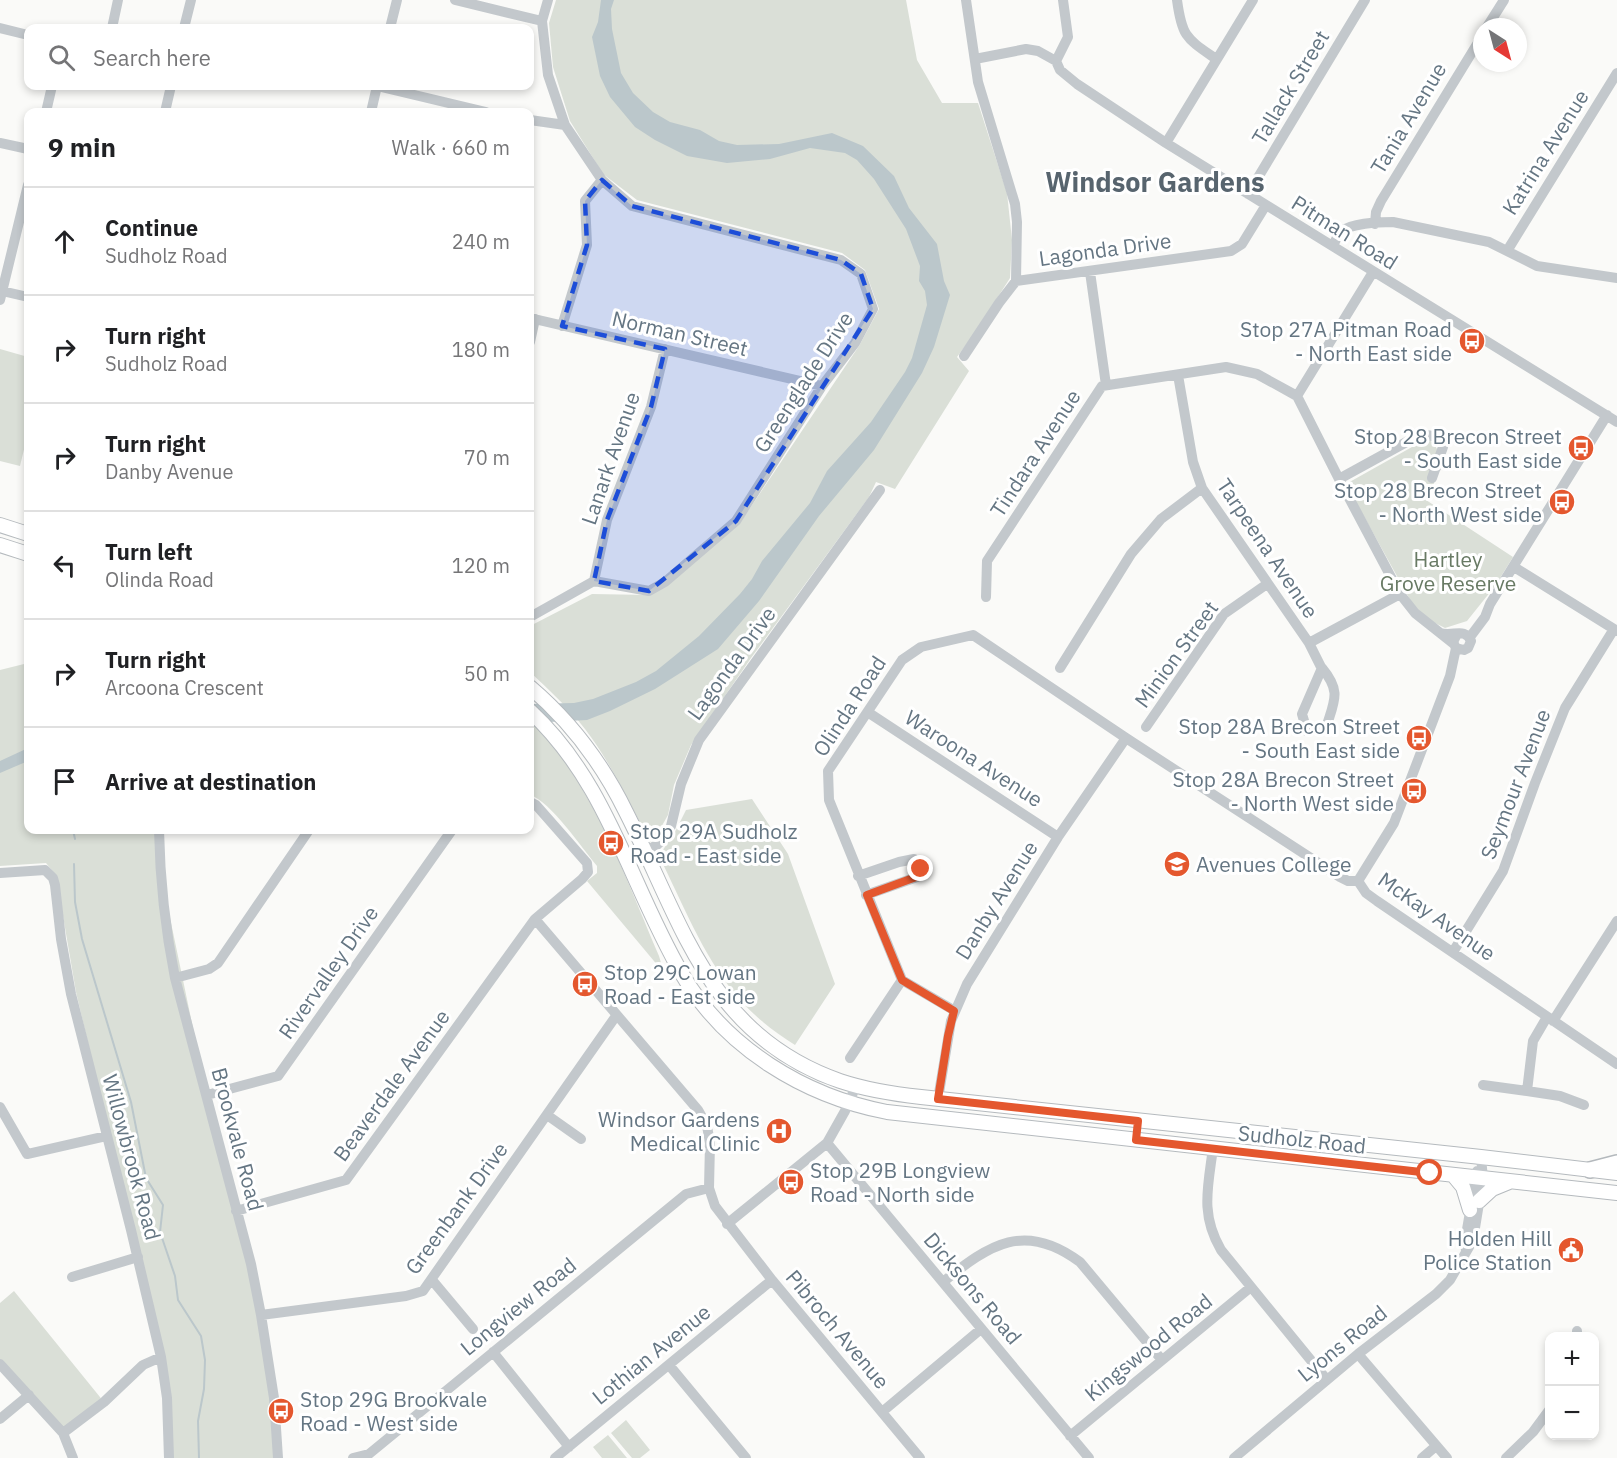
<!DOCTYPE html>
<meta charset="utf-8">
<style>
:root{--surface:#fff;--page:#f2f2f2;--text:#202124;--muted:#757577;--line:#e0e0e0}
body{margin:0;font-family:"IBM Plex Sans",sans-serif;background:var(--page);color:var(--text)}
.controls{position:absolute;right:18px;bottom:18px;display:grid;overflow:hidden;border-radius:12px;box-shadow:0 3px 9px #0003}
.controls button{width:54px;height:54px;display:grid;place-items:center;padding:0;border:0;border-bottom:2px solid var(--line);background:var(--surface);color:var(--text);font:30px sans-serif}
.compass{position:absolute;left:1473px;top:18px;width:54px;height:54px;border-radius:50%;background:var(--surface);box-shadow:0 3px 9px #0003;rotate:144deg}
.stop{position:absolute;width:18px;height:18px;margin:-14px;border:4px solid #e4572e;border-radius:50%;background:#fff}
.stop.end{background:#e4572e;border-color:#fff;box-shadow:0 2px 6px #0008}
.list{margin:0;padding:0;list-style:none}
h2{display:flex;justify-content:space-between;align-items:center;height:78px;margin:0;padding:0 24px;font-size:26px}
h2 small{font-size:20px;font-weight:400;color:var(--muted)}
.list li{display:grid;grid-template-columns:39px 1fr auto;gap:18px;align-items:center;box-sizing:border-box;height:108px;padding:0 24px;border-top:2px solid var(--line)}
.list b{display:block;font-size:22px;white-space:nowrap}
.list p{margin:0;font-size:20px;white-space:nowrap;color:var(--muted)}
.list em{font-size:20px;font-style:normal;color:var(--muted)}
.icon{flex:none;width:33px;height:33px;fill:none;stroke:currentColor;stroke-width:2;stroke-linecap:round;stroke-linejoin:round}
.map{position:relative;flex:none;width:1617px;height:1458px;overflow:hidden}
.search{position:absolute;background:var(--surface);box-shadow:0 3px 9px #0003;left:24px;top:24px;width:510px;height:66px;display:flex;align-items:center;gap:15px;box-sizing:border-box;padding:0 21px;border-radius:12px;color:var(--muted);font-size:22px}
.panel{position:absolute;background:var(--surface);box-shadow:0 3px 9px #0003;left:24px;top:108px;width:510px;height:726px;border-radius:12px}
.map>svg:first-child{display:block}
.green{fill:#dadfd7}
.water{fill:#bbc7cb}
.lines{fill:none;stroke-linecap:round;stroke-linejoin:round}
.stream{stroke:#bbc7cb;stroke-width:2}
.major-casing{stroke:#b5babe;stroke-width:16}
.highway-casing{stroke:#b4b9bd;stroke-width:18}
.minor{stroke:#c3c8cc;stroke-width:10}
.major{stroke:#fff;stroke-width:14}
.highway{stroke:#fff;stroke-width:15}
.route{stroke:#e4572e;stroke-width:8}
.marked{fill:#1d4ed8;fill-opacity:0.2;stroke:#1d4ed8;stroke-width:4.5;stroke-dasharray:12 8;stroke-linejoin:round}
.labels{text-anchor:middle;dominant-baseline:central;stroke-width:6;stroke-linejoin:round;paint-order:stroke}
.street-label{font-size:21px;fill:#657683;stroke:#fff}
.poi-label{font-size:21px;fill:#657683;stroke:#fff;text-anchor:end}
.park-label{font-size:21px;fill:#687a64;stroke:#fff}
.district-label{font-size:27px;font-weight:bold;fill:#57646e;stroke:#fff}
</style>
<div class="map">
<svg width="1617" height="1458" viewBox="0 0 1617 1458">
<rect width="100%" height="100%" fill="#fafaf8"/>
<!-- green -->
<path class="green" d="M556 0H906L917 60 942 103H978L1007 193 1012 240 1010 278 976 331 957 357 969 371 895 489 876 482 869 497 751 658 691 745 674 785 668 815 659 831 650 842C631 806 610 761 585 729 569 708 549 690 530 672V626L592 594 649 595 740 523 859 346 879 309 865 270 842 253 637 200 603 174 570 121 553 67 549 23Z
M0 349 28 357V433L20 466 0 461Z
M1428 438C1450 456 1436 479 1426 500L1513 557 1495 586 1467 621 1445 628 1431 621 1413 605 1346 484Z
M28 663V830H161L160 870 207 1095 236 1211 274 1398 275 1458H173L171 1396 76 992 56 875 46 863 0 866V670Z
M530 720C545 737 561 754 573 774 609 830 633 895 659 956L664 973 587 881 597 873V866C582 848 550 801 530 795Z
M752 799 788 854 835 984 795 1045C773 1031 751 1014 735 994 702 954 682 902 659 856L676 830 686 810Z
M14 1291 104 1402 63 1433 0 1364V1303Z
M626 1420 650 1450 640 1458H632L611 1433Z
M608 1435 627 1458H602L593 1447Z"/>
<!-- water -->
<path class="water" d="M601 0H614L611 9 612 29 621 73 633 93 653 112 670 122 700 130 719 141 737 145 779 144 832 133 863 146 894 176 909 208 937 244 944 281 950 295 934 347 922 373 874 450 819 516 759 601 718 649 655 689 610 711 587 720 530 723V704L574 703 593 699 636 682 656 671 699 636 740 594 752 579 762 561 810 503 827 471 871 422 905 372 912 358 927 305 925 291 919 281 920 266 906 229 874 179 857 160 845 153 810 148 770 159 727 163 687 156 655 140 635 127 610 97 600 76 592 37 598 22Z
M28 748V761L0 773V761Z"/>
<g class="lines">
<!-- stream -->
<path class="stream" d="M73 830 75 839
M74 864 75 902 82 939 131 1102 146 1178 163 1205 160 1232 175 1276 178 1300 201 1336 205 1360 204 1389 198 1421 199 1458"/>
<defs>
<path id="major" d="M0 525 28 534
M0 545 28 554
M530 687C570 721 603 765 626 812 683 924 708 1035 840 1081 867 1090 893 1094 921 1097L1481 1157 1617 1173
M530 711C608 783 630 885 682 974 725 1048 804 1096 887 1112L1617 1193
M1453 1175 1463 1187 1470 1210
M1479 1201 1492 1189 1509 1182"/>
<path id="highway" d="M1590 1170 1617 1163"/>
</defs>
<!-- major casing -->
<use href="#major" class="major-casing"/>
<!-- highway casing -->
<use href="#highway" class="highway-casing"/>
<!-- minor -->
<path class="minor" d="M455 0 542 21
M966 0 978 82 1015 204 1017 222 1016 281
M1063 0 1068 37 1056 61 1060 70 1077 84 1166 143 1617 422
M1177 0C1182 37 1186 38 1216 59
M1487 27 1504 0
M0 28 28 35
M112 28 118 0
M184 28 191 0
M390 28 397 0
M975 59 1026 49 1038 51 1056 61
M377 86 486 112
M46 112 52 86
M165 112 171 86
M371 112 377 86
M530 120 565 125
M0 143 28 149
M1166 143 1253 0
M1248 194 1365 0
M1375 224 1376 212 1381 201 1482 36
M1333 246C1335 242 1337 236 1340 233 1348 223 1381 222 1393 222L1489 242 1537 266 1617 278
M1507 251 1617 73
M1090 272 1106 385
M2 291 28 297
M0 300 28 185
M530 318 822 386
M562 326 587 245 585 201 602 180
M530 342 535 319
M964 356 999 303 1016 281 1231 251 1242 244 1266 205
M1178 375 1193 462 1202 488 1309 643 1321 667 1322 668C1342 692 1334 701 1326 728L1307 731 1302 714 1322 668
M1297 396 1373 272
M1423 461 1436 468
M1339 479 1421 434 1438 437 1443 447 1432 478
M1514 567 1617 631
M594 581 607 520 651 407 665 349
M986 597 987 561 1102 386 1226 367 1257 374 1297 396 1339 479 1400 594 1415 613 1454 644
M530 617 594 581 649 591 665 582 736 521 822 386 855 343 873 309 861 274 841 260 632 206 602 180 565 125 548 75 542 21 548 0
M1440 633C1453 637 1465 627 1471 641L1468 648 1464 650 1456 648 1453 642 1457 634
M1470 637 1485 617 1490 604 1607 415
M1309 643 1400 594
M1060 668 1131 554 1161 519 1202 488
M869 713 1058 837
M1146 727 1224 614 1267 584
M159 830C160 880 165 928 175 978L251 1264 261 1315 274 1398 278 1458
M628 861 657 845 667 835 671 826 681 784 699 740 880 490
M0 873 45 870 53 878 55 885 61 939 71 994 131 1230 161 1357 167 1398 169 1458
M858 876 899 862 914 859 921 869 917 877 866 895
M1358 881 1366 893 1377 901 1617 1064
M1358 881 1394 823 1450 676 1456 648
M535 919 698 1110 707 1126 710 1143 709 1188 715 1206 772 1280 920 1458
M1453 952 1503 871 1535 783 1565 708 1614 629
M175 978 209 969 218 963 309 830
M955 1011 902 980 829 800 828 771 902 660 921 647 973 635 1126 738 1340 877 1348 881H1358
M1547 1017 1533 1041 1527 1091 1560 1096 1584 1105
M1553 1021 1617 921
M850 1058 902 980
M1483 1085 1527 1091
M207 1095 278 1076 452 830
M938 1099 951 1021 967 984 1058 837 1126 738
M0 1107 27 1154 106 1136
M547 1115 581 1139
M827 1143 1089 1458
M1213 1148C1208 1187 1200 1214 1221 1250L1327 1380
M236 1211 346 1180 535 919 582 879 588 872 587 863 536 805 530 802
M727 1224 827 1143 845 1111 856 1086
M1466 1251 1465 1241 1477 1171
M72 1277 138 1257
M432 1280 473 1329
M943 1282C990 1244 1025 1221 1080 1262L1162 1360
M261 1315 406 1296 423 1291 616 1016
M1577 1331V1336
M493 1352 569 1447
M1358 1354 1447 1458
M0 1364 63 1433 73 1458
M669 1365 746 1458
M882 1412 981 1329
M0 1419 29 1395
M63 1433 104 1402 143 1365 161 1357
M1070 1436 1251 1287
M353 1458 369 1454 686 1194 709 1188
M555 1458 772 1280
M1234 1458 1358 1354 1436 1294 1450 1280 1473 1240 1483 1179 1481 1157
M1422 1458 1436 1446
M1506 1458 1533 1432 1550 1409"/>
<!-- major -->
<use href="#major" class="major"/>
<!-- highway -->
<use href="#highway" class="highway"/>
</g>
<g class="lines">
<!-- route -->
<path class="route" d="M921 869 916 877 867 895 902 980 954 1011 948 1036 938 1099 1138 1121 1136 1140 1430 1173"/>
</g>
<!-- marked area -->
<path class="marked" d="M602 180 632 206 841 260 861 274 873 309 736 521 649 591 594 581 607 520 651 407 665 349 562 326 587 245 585 201Z"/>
<!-- icons -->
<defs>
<symbol id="bus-disc" viewBox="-11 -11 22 22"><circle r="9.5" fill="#e4572e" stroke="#fff"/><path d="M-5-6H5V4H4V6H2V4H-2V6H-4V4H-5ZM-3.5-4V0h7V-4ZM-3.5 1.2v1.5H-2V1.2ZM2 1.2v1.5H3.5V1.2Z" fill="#fff"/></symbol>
<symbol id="school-disc" viewBox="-11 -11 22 22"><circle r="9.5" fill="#e4572e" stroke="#fff"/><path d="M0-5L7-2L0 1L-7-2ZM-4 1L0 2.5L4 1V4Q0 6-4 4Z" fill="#fff"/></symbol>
<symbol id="hospital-disc" viewBox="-11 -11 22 22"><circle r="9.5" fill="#e4572e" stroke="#fff"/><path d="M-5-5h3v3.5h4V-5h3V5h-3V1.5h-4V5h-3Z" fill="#fff"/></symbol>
<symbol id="civic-disc" viewBox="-11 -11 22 22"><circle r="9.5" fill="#e4572e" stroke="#fff"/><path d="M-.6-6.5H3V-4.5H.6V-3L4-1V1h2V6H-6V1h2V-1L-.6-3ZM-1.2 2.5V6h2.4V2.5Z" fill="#fff"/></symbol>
</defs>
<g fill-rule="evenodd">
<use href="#bus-disc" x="1457" y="326" width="30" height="30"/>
<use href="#bus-disc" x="1566" y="433" width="30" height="30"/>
<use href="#bus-disc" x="1547" y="487" width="30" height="30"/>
<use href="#bus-disc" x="1404" y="723" width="30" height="30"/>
<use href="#bus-disc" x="1399" y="776" width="30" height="30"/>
<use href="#bus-disc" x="596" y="828" width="30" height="30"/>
<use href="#school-disc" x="1162" y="849" width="30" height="30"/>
<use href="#bus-disc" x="570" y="969" width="30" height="30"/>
<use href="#hospital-disc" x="764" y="1116" width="30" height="30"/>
<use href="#bus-disc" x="776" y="1167" width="30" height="30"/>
<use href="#civic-disc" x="1556" y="1235" width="30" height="30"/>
<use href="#bus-disc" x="266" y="1396" width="30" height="30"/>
</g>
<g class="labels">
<!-- street labels -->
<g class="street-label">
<text transform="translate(1290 87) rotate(-59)">Tallack Street</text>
<text transform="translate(1408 118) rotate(-59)">Tania Avenue</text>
<text transform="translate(1545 152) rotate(-58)">Katrina Avenue</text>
<text transform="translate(1345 232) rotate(32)">Pitman Road</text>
<text transform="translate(1105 249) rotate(-8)">Lagonda Drive</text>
<text transform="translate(680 333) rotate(13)">Norman Street</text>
<text transform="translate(803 382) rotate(-57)">Greenglade Drive</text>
<text transform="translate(1035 453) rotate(-57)">Tindara Avenue</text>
<text transform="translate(610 458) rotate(-71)">Lanark Avenue</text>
<text transform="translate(1268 548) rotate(56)">Tarpeena Avenue</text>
<text transform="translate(1176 654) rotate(-54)">Minion Street</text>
<text transform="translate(731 663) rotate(-54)">Lagonda Drive</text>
<text transform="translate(849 706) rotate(-57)">Olinda Road</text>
<text transform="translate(974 758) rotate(33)">Waroona Avenue</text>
<text transform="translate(1515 784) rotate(-69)">Seymour Avenue</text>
<text transform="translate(996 900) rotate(-58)">Danby Avenue</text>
<text transform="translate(1437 916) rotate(35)">McKay Avenue</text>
<text transform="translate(328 972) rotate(-55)">Rivervalley Drive</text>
<text transform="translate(391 1085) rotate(-54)">Beaverdale Avenue</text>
<text transform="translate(238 1139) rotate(75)">Brookvale Road</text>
<text transform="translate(1302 1139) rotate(6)">Sudholz Road</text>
<text transform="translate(132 1157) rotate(75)">Willowbrook Road</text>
<text transform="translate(456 1208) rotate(-54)">Greenbank Drive</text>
<text transform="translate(973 1288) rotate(50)">Dicksons Road</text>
<text transform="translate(518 1306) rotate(-39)">Longview Road</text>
<text transform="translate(838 1329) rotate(50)">Pibroch Avenue</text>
<text transform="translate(1342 1343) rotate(-39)">Lyons Road</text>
<text transform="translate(1148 1347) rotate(-39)">Kingswood Road</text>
<text transform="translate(651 1354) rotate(-39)">Lothian Avenue</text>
</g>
<!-- poi labels -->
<g class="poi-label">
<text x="1452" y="329">Stop 27A Pitman Road<tspan x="1452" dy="24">- North East side</tspan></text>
<text x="1562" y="436">Stop 28 Brecon Street<tspan x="1562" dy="24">- South East side</tspan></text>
<text x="1542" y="490">Stop 28 Brecon Street<tspan x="1542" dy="24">- North West side</tspan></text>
<text x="1400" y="726">Stop 28A Brecon Street<tspan x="1400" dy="24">- South East side</tspan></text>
<text x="1394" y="779">Stop 28A Brecon Street<tspan x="1394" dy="24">- North West side</tspan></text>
<text x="630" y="831" text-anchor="start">Stop 29A Sudholz<tspan x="630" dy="24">Road - East side</tspan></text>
<text x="1196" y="864" text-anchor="start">Avenues College</text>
<text x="604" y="972" text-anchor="start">Stop 29C Lowan<tspan x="604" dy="24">Road - East side</tspan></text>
<text x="760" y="1119">Windsor Gardens<tspan x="760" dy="24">Medical Clinic</tspan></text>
<text x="810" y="1170" text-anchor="start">Stop 29B Longview<tspan x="810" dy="24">Road - North side</tspan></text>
<text x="1552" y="1238">Holden Hill<tspan x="1552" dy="24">Police Station</tspan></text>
<text x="300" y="1399" text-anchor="start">Stop 29G Brookvale<tspan x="300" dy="24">Road - West side</tspan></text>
</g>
<!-- park labels -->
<g class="park-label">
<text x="1448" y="559">Hartley<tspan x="1448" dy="24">Grove Reserve</tspan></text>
</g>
<!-- district labels -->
<g class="district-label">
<text x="1155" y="181">Windsor Gardens</text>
</g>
</g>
</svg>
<div class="controls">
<button>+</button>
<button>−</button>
</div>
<svg class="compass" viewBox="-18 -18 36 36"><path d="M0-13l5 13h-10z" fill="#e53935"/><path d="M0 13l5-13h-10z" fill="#757577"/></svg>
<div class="stop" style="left:1430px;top:1173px"></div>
<div class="stop end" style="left:921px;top:869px"></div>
<div class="search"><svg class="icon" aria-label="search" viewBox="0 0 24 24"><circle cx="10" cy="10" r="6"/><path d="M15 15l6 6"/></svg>Search here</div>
<section class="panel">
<h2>9 min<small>Walk · 660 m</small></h2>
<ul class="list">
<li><svg class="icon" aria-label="ahead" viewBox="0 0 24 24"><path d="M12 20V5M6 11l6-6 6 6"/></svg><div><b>Continue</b><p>Sudholz Road</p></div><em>240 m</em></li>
<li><svg class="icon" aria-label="right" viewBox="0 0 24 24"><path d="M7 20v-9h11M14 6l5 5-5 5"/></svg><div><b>Turn right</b><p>Sudholz Road</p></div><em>180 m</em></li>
<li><svg class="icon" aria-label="right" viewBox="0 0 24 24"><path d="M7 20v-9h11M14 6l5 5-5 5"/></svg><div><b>Turn right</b><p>Danby Avenue</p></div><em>70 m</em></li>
<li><svg class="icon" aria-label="left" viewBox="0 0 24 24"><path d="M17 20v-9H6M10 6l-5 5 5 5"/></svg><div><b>Turn left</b><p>Olinda Road</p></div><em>120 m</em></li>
<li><svg class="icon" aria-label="right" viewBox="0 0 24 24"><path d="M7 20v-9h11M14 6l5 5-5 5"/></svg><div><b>Turn right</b><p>Arcoona Crescent</p></div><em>50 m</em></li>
<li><svg class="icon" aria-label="arrive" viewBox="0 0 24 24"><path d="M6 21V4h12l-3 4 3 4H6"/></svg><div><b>Arrive at destination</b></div></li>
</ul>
</section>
</div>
